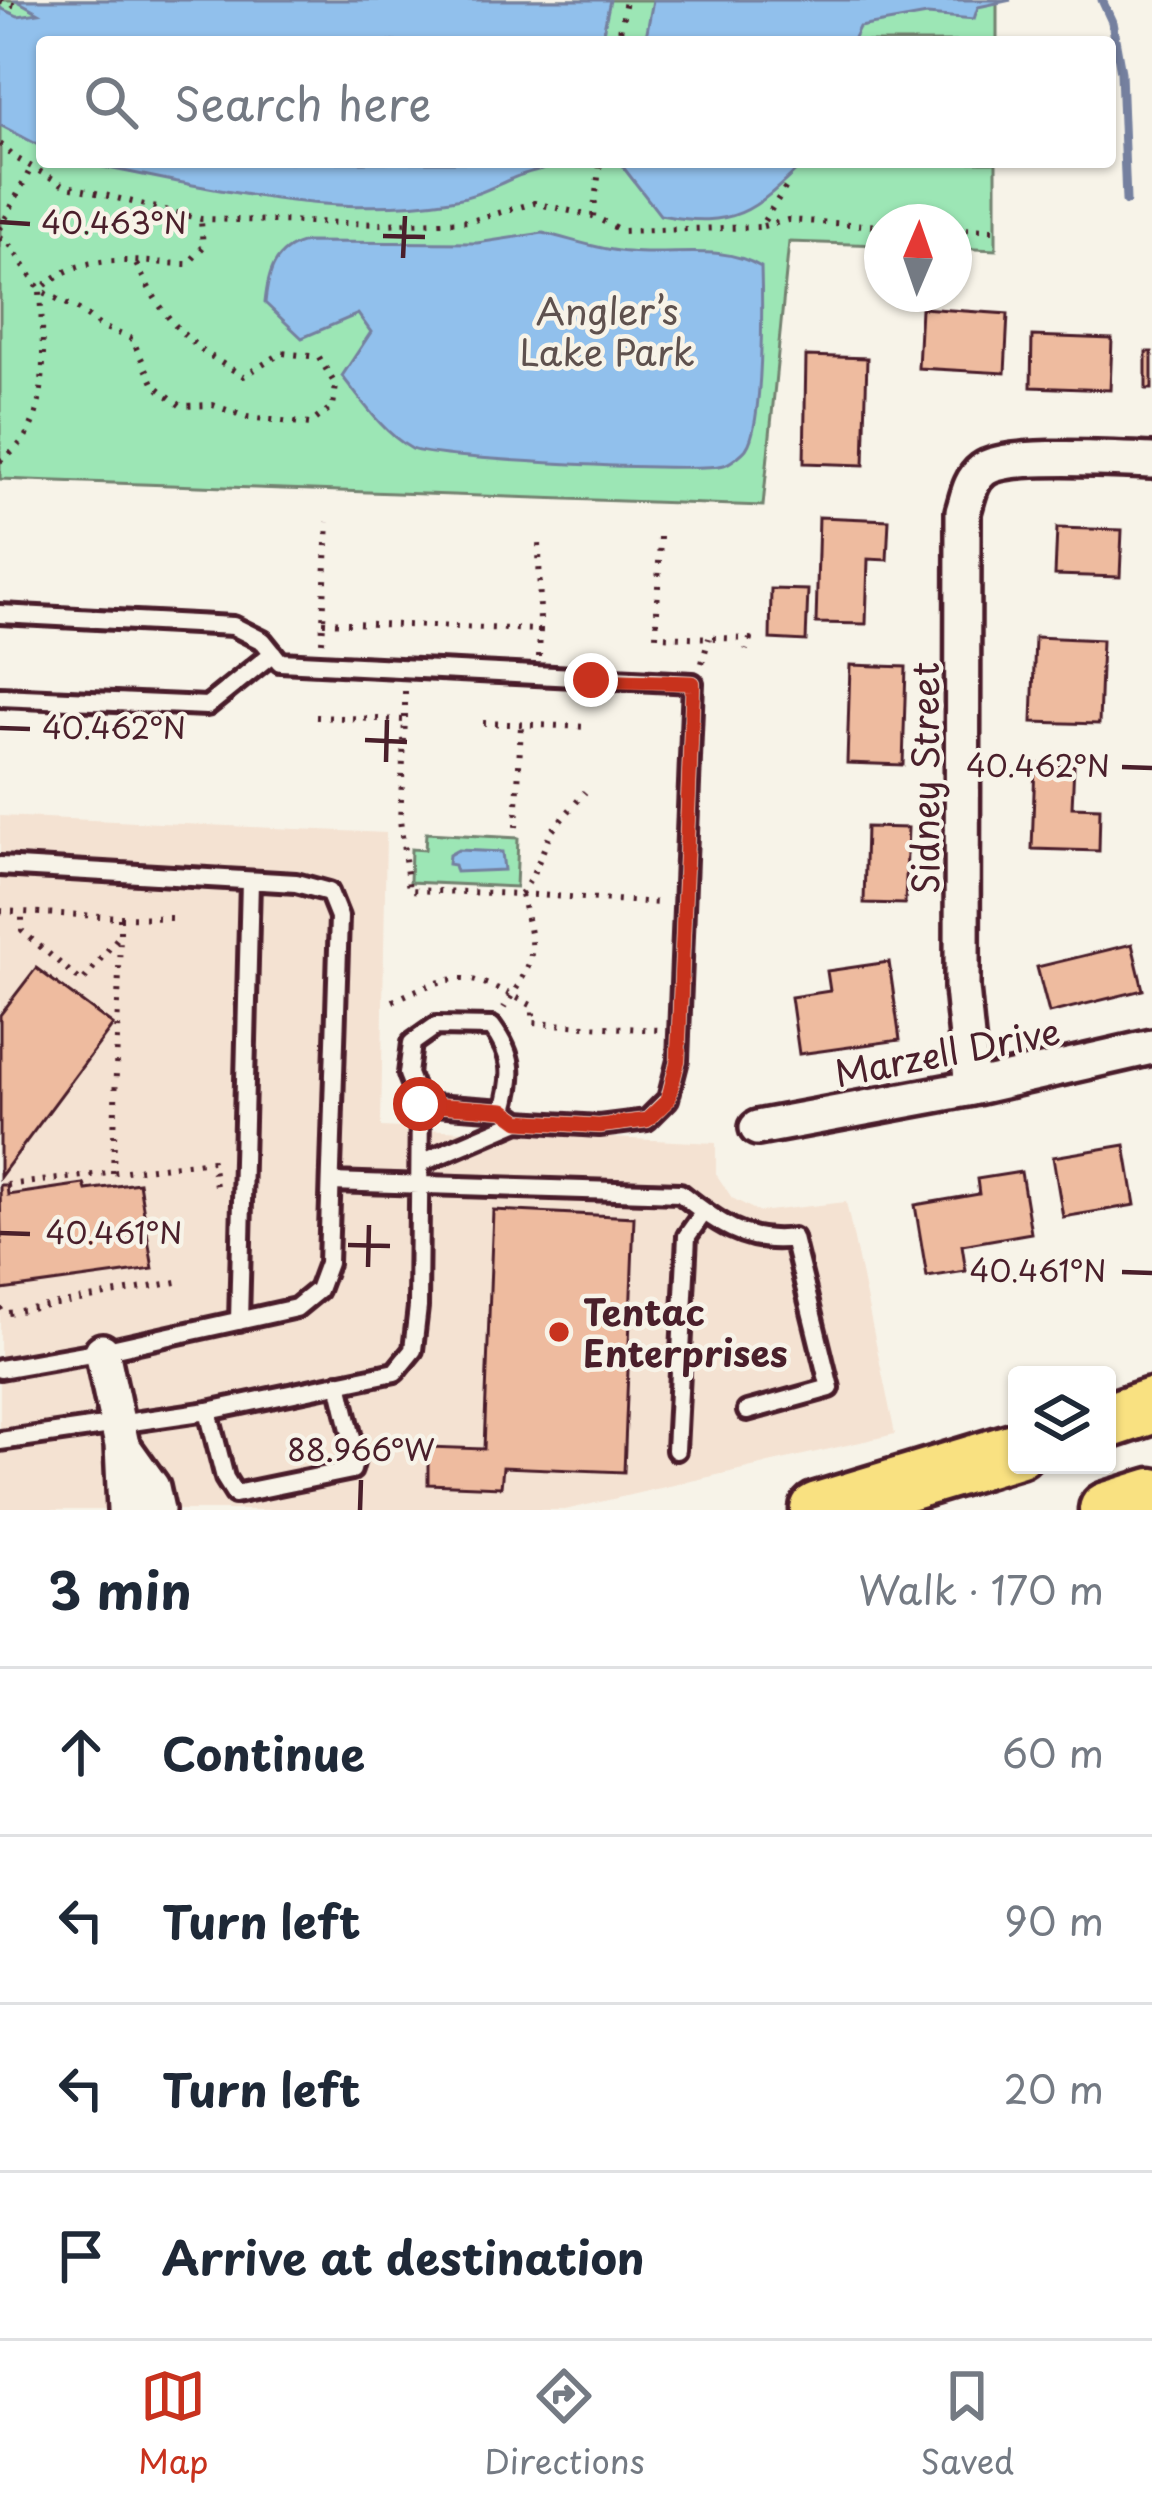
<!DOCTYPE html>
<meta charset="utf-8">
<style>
:root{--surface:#fff;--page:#f2f2f3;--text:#1f2937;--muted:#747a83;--line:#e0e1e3;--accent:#c8321e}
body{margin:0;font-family:"Playpen Sans",sans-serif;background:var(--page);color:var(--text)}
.controls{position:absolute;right:36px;bottom:36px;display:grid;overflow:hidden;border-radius:12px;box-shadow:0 3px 9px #0004}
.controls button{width:108px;height:108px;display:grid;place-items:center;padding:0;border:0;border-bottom:3px solid var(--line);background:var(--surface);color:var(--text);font:60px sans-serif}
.compass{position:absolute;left:864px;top:204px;width:108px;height:108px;border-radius:50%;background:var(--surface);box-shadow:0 3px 9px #0004;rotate:2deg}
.stop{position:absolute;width:36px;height:36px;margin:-27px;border:9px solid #c8321e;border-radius:50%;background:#fff}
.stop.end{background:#c8321e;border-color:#fff;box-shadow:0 3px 12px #0008}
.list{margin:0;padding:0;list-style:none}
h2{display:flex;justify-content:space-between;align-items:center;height:156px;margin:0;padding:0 48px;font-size:51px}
h2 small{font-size:39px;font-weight:400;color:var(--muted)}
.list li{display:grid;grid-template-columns:78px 1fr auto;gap:36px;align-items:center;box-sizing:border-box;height:168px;padding:0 48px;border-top:3px solid var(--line)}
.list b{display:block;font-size:45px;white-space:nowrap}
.list em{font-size:39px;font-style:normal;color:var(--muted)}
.icon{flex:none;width:66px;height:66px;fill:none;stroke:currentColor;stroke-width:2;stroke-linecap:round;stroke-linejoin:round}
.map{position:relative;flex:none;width:1152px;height:1510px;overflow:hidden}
.search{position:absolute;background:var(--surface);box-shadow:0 3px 9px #0004;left:36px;right:36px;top:36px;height:132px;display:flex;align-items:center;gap:30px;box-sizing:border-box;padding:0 42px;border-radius:12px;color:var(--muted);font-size:45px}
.sheet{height:828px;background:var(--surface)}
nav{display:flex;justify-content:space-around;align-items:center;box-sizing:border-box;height:168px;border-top:3px solid var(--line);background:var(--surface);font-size:33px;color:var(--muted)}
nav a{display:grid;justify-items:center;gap:6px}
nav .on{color:var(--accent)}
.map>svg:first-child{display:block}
.built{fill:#f4e2d2}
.green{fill:#9ce6b5;stroke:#738270;stroke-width:3}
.water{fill:#91c0ec;stroke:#75809f;stroke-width:3}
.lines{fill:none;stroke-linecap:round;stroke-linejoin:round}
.stream{stroke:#75809f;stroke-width:9}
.building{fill:#eebb9f;stroke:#4a1f2b;stroke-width:3}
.service-casing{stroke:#4a1f2b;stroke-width:26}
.minor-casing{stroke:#4a1f2b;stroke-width:42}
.trunk-casing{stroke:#4a1f2b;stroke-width:63}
.path{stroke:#4a1f2b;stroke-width:6;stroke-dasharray:3 9;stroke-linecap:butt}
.service{stroke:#f7f3e8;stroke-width:16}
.minor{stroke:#f7f3e8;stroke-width:33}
.trunk{stroke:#f9e181;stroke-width:54}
.route{stroke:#c8321e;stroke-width:15}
.ticks{fill:none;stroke:#4a1f2b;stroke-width:4.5}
.poi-dot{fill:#c8321e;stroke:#f7f3e8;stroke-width:4.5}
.labels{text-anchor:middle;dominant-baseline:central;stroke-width:9;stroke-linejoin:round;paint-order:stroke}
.park-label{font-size:36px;fill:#5e514e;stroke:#f7f3e8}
.street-label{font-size:36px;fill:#4a1f2b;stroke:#f7f3e8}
.poi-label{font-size:36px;font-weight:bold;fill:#4a1f2b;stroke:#f7f3e8;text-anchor:start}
.ticks-label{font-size:30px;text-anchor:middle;fill:#4a1f2b;stroke:#f7f3e8;stroke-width:9;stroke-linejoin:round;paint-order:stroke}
</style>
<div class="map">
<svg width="1152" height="1510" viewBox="0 0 1152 1510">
<rect width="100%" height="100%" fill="#f7f3e8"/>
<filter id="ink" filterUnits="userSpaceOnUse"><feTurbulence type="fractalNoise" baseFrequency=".00833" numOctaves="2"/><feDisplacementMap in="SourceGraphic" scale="24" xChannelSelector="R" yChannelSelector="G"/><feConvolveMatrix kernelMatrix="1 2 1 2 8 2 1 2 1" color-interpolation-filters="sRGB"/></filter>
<g filter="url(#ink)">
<!-- built -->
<path class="built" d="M0 816 386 833 381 1127 716 1143V1174L732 1198 759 1212 846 1202 895 1434 565 1510H0Z"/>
<!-- green -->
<path class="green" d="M0 0H997V42H42V162H996V250L954 248V222H882V245L789 242 763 506 0 479Z
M426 833 518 838 516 887 410 882 411 849 425 850Z"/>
<!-- water -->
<path class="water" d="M16 0H610L601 42H42V147L0 125V8L18 16 39 13Z
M653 0H1011L978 7 974 19 927 15 859 27 852 42H645Z
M78 162H573C553 167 530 170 511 179 490 188 474 197 451 200 326 220 199 185 78 162Z
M624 162H805C753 212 736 229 660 215L623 167Z
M543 233C570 239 600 250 628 252 674 257 720 243 761 267 762 300 764 425 746 449 742 454 729 464 724 465 700 473 431 459 412 449 383 433 362 401 342 376L371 332 358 314 302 338 265 303C268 273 274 249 306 242L477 243Z
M458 850 502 852 504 870 456 872 454 865 448 864 449 855Z"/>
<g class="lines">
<!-- stream -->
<path class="stream" d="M1102 0 1112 22 1121 72 1126 201"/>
</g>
<!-- building -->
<path class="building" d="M921 308 1008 314 1005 373 918 368Z
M1032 336 1112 339 1110 390 1031 387Z
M1146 352H1152V389H1146Z
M806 356 867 358 864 465 804 463Z
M819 517 889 520 887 560 868 559 866 624 816 623Z
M1057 528 1122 530 1120 577 1055 575Z
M771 589 808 590 806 641 770 639Z
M1035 637 1102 640 1099 724 1032 722Z
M850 665 906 667 903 765 847 763Z
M1035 764 1074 765 1072 807 1100 808 1099 851 1032 849Z
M866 827 908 828 905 904 864 903Z
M1132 944 1143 990 1049 1013 1037 967Z
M889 962 900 1040 799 1054 791 997 830 991 827 971Z
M36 968 113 1025 0 1177V1015Z
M1125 1145 1135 1205 1063 1217 1053 1157Z
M1021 1172 1031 1233 962 1245 966 1271 927 1277 915 1205 979 1194 977 1179Z
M139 1183 153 1269 2 1290 0 1185H7L8 1195 84 1184 86 1190Z
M493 1210 634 1217 624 1472 503 1467 501 1487 428 1484V1447L484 1449Z"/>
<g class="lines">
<defs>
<path id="service" d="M0 614 233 626 263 641 280 662 693 683 678 1060 668 1099 647 1120 599 1126 519 1121 504 1110C514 1075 514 1057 492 1027L436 1026 412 1043 408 1074 420 1104 418 1307 413 1350 395 1372 208 1411 0 1441
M0 697 207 706 273 653
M0 866 296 883 329 892 339 917 328 1263 318 1290 296 1308 102 1351 0 1369
M420 1104 504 1110
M421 1163 519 1121
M331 1182 680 1193C715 1221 746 1245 793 1238L830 1388 747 1411
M239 1321 250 881
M208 1411 225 1478 235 1494 352 1470 356 1455 339 1383
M676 1450 687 1236 704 1212"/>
<path id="minor" d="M972 1088 962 988 963 512C968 496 970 480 983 470 1006 452 1119 460 1152 461
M757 1128 972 1088 1152 1047
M102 1351 122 1445 125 1510
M122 1445 152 1487 157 1510"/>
<path id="trunk" d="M1107 1421 1152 1406
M818 1510 1017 1450
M1107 1510 1152 1496"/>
</defs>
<!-- service casing -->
<use href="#service" class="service-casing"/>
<!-- minor casing -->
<use href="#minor" class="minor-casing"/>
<!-- trunk casing -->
<use href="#trunk" class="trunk-casing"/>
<!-- path -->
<path class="path" d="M0 1 20 7
M618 42 626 0
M0 144 14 157 64 185 201 219 382 224 471 221 534 203 593 216 622 231 760 227 789 182
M593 216 600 162
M763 226 788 220 882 226
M0 229 32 166
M954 229 996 230
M0 238 9 243 40 290 79 310 100 326 132 339 154 385 181 406 213 405 247 417 310 424 333 406 336 386 319 357 282 353 244 376C185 344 165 321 135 262
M0 461C56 427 42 346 40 290 81 249 135 263 188 264L203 247 201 221
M660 537 656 636 750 639 746 650
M323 622 540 630 539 536
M322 642 328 522
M539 657 540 630
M702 663 709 638
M405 691V720
M316 717 405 720 400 820 409 890 521 894C536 956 538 955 504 1008
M483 723 589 727
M516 827 521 725
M521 894 661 903
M521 894 532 877 551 832 585 792
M0 911 22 912
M120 917 171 918
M393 1001C460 969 469 973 533 1006V1023L660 1030
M113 1173 120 935V917L22 912V931L82 982 120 935
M7 1185 212 1161 216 1186
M0 1308 3 1314 182 1281"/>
<!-- service -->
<use href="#service" class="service"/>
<!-- minor -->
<use href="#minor" class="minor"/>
<!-- trunk -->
<use href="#trunk" class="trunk"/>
</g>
</g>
<g class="lines" filter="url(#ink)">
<!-- route -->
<path class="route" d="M420 1104 504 1110 519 1121 599 1126 647 1120 668 1100 678 1060 693 683 591 680"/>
</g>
<!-- ticks -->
<path class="ticks" d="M0 222 30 224M383 236 425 237M403 258 405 216M0 728 30 729M365 740 407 742M386 762 387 720M1122 767 1152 768M0 1233 30 1234M348 1245 390 1246M368 1267 369 1225M1122 1272 1152 1273M360 1510 361 1480"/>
<!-- markers -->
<circle class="poi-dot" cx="559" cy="1332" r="12"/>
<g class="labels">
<!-- park labels -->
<g class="park-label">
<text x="607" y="310">Angler’s<tspan x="607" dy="41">Lake Park</tspan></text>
</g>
<!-- street labels -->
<g class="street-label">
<text transform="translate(924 778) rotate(-90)">Sidney Street</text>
<text transform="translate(947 1051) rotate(-11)">Marzell Drive</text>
</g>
<!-- poi labels -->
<g class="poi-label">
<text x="583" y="1311">Tentac<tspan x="583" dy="41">Enterprises</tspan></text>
</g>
</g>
<g class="ticks-label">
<text x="114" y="234">40.463°N</text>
<text x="114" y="739">40.462°N</text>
<text x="1038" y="777">40.462°N</text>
<text x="114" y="1244">40.461°N</text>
<text x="1038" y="1282">40.461°N</text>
<text x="361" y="1461">88.966°W</text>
</g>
</svg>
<div class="controls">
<button><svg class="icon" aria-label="layers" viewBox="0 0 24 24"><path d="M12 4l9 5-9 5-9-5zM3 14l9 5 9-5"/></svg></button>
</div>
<svg class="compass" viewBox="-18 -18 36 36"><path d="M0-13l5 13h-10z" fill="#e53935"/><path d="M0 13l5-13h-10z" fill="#747a83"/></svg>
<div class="stop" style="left:420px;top:1104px"></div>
<div class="stop end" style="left:591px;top:680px"></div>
<div class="search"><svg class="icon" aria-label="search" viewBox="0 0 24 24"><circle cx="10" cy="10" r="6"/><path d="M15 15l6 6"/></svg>Search here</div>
</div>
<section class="sheet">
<h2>3 min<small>Walk · 170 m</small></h2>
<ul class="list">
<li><svg class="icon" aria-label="ahead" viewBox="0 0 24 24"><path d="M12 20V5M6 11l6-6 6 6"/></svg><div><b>Continue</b></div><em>60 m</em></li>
<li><svg class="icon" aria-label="left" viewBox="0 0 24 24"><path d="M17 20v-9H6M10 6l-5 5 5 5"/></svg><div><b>Turn left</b></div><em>90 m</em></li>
<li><svg class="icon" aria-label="left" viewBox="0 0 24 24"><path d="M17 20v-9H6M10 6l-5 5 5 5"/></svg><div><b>Turn left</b></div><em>20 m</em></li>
<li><svg class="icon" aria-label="arrive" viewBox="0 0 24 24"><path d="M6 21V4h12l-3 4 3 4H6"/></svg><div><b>Arrive at destination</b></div></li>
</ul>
</section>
<nav>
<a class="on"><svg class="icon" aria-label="map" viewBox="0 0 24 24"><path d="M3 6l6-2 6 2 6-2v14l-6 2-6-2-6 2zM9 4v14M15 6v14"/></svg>Map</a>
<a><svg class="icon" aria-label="directions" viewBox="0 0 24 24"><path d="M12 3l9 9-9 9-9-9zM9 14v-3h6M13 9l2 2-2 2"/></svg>Directions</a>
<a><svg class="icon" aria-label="saved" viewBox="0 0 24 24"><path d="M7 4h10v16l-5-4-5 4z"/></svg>Saved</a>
</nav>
